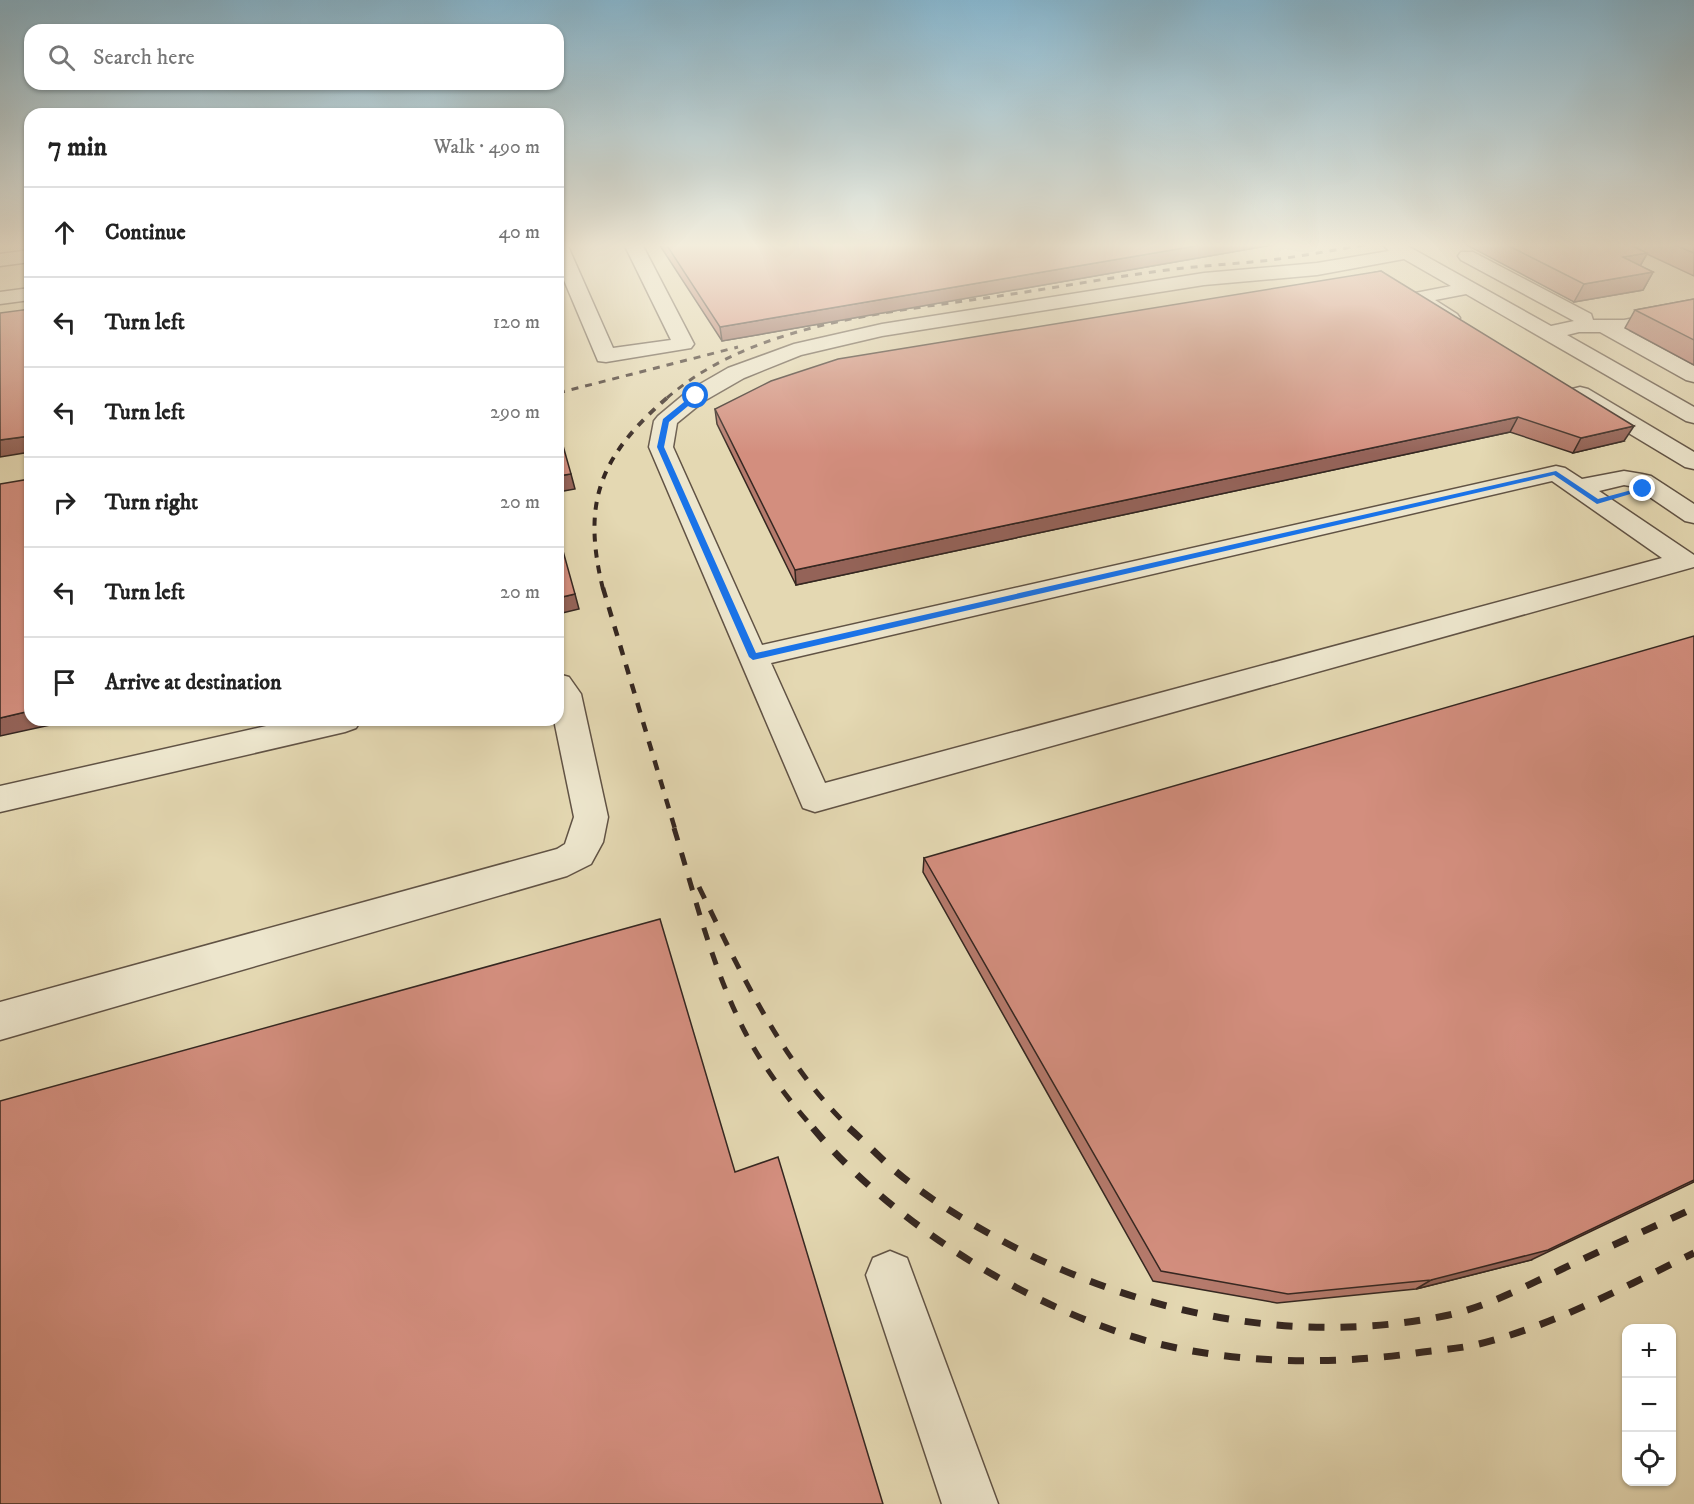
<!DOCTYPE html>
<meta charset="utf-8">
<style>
:root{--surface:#fff;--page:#f6f6f6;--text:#222;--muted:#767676;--line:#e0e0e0}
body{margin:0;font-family:"IM FELL DW Pica",serif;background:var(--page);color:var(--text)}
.controls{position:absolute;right:18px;bottom:18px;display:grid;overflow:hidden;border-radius:12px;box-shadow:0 2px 4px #0004}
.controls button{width:54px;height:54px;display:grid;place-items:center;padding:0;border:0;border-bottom:2px solid var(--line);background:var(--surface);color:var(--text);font:30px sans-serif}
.stop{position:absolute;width:18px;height:18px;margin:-14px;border:4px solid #1a73e8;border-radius:50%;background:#fff}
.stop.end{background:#1a73e8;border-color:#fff;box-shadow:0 2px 6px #0008}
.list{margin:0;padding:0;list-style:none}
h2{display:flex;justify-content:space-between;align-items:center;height:78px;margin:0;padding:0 24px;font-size:26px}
h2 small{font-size:20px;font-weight:400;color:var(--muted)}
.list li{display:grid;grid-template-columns:39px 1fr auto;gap:18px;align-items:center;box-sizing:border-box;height:90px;padding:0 24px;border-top:2px solid var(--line)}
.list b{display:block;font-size:22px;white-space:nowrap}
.list em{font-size:20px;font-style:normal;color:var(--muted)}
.icon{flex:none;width:33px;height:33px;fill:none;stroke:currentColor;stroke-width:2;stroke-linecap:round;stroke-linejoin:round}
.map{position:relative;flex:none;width:1694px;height:1504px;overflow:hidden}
.search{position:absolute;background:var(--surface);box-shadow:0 2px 4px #0004;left:24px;top:24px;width:540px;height:66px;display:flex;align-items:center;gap:15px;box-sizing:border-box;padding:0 21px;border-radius:18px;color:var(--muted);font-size:22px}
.panel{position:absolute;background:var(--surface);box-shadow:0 2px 4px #0004;left:24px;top:108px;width:540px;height:618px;border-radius:18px}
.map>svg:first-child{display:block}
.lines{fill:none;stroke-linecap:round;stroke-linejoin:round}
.minor-casing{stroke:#615345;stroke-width:3}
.minor{fill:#ede6cd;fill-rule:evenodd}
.rail-far4{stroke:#352721;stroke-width:3;stroke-dasharray:7 7;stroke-linecap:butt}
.rail-far3{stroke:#352721;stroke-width:4;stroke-dasharray:8 8;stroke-linecap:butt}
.rail-far2{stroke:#352721;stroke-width:4.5;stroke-dasharray:10 10;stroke-linecap:butt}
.rail-far1{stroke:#352721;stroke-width:5;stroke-dasharray:13 13;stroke-linecap:butt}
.rail{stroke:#352721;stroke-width:7;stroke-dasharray:16 16;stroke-linecap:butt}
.wall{fill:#b57a6c;stroke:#352721;stroke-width:1.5}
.shaded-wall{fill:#946358;stroke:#352721;stroke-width:1.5}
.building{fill:#d38e7e;stroke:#352721;stroke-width:1.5}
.route{fill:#1a73e8}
</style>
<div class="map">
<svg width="1694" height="1504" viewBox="0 0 1694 1504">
<rect width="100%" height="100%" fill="#e4d8b2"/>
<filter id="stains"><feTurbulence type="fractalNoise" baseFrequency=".00333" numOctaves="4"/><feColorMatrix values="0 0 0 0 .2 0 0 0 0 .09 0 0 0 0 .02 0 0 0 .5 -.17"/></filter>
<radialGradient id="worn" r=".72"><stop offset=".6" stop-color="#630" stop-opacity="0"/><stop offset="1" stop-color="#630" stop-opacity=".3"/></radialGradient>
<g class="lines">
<defs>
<path id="minor" d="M558 244H567L613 348 671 340 624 244H642L694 344 691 348 606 362 598 361 558 266Z
M1382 244H1404L1551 326 1574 321 1461 260 1458 256 1461 252H1473L1591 314 1593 320H1624L1694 307V319L1629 331 1694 366V382L1686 380 1600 332H1579L1567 335 1694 407V423L1686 421 1466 294 1435 300 1457 314 1460 318 1457 322C1441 326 1424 311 1410 302L1407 298 1410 294 1451 286 1404 259 1317 275 1204 285 882 336 801 355 744 378 704 401 677 423 673 447 762 645 1556 466 1565 468 1582 479 1624 471 1642 474 1651 476 1694 504V523L1685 521 1635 487 1624 485 1599 491 1694 555V567L815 812 803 808 649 447 654 421 658 416 688 391 728 368 794 344 882 324 1204 273 1317 263 1389 251ZM1552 481 1662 558 825 783 771 663Z
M30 250V262L0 266V254Z
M30 288V300L0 304V292Z
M1580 387 1588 389 1694 452V469L1685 467 1572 399 1569 394 1572 389Z
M558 674 569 677 581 694 608 817 603 842 591 864 567 876 0 1040V1002L557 849 565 844 574 817 554 720H558Z
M293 720H361L356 728 345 732 0 812V786Z
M890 1251 907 1258 998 1504H942L866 1275 873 1258Z"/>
</defs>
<!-- minor casing -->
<use href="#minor" class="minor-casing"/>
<!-- minor -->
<use href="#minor" class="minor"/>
<!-- rail-far4 -->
<path class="rail-far4" d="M558 393 738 347
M667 398C755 321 895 312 1006 295 1060 287 1113 277 1167 270 1199 266 1231 264 1262 261 1298 257 1334 250 1370 244"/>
<!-- rail-far3 -->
<path class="rail-far3" d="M603 589C581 500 601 455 669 396"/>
<!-- rail-far2 -->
<path class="rail-far2" d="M603 588 675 829"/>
<!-- rail-far1 -->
<path class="rail-far1" d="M674 828C695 896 712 968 745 1032 763 1067 788 1099 814 1129
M699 887C740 971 782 1064 851 1129"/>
<!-- rail -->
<path class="rail" d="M813 1128C893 1224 1032 1311 1155 1343 1239 1364 1331 1365 1416 1353 1437 1350 1458 1349 1479 1344 1555 1325 1624 1287 1694 1253
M849 1128C864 1141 878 1156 893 1169 924 1196 961 1218 997 1238 1132 1312 1291 1347 1444 1316 1484 1308 1522 1288 1560 1270 1604 1249 1649 1229 1694 1208"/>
</g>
<!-- wall -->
<path class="wall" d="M659 244H1278L722 341Z
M1465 244H1694V276L1647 254 1640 266 1653 272 1643 290 1574 302Z
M1381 271 1624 441 1573 453 1510 432 796 585 717 424 715 409Z
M1694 299V365L1625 328 1635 310Z
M924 858 1531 1260 1416 1289 1277 1303 1153 1281 923 872Z"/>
<!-- shaded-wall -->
<path class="shaded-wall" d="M1207 244H1278L722 341 720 327Z
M1647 253 1638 270 1623 257Z
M1653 272 1643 290 1574 302 1584 284Z
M1518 417 1510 432 796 585 795 570Z
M1634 426 1624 441 1573 453 1581 438Z
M30 436V452L0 457V440Z
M571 474 575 489 558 492V476Z
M575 594 579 609 558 614V598Z
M30 711V720H73L0 736V718Z
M1694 1180V1182L1531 1260 1416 1289 1431 1280Z"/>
<!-- building -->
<path class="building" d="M666 244H1207L720 327Z
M1505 244H1628L1647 253 1623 257 1653 272 1584 284Z
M1672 244H1694V253Z
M1381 271 1634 426 1581 438 1518 417 795 570 715 409 771 381 838 359Z
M1694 299V340L1635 310Z
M30 309V436L0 440V313Z
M558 428 571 474 558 476Z
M30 479V711L0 718V484Z
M558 533 575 594 558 598Z
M1694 636V1180L1548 1250 1431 1280 1288 1294 1161 1271 924 858Z
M660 919 735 1172 778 1157 883 1504H0V1101Z"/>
<!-- sky -->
<linearGradient id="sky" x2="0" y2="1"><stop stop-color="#87b6ce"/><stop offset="0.54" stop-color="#f3eddc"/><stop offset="1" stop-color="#f3eddc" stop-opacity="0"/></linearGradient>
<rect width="1694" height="454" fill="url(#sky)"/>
<!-- route -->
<path class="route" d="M694 394 700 396 669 422 664 447 756 653 1556 471 1598 499 1643 487 1647 489 1597 504 1554 475 753 660 749 657 657 447 663 419Z"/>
<rect width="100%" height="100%" filter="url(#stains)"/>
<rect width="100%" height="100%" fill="url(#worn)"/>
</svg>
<div class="controls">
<button>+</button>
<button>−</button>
<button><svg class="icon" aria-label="locate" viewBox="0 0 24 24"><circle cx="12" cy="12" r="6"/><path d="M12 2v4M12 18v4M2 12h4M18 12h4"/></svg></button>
</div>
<div class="stop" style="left:696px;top:396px"></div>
<div class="stop end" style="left:1643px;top:489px"></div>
<div class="search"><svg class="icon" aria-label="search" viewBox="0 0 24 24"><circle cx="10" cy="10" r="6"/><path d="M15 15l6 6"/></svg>Search here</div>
<section class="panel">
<h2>7 min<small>Walk · 490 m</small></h2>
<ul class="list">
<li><svg class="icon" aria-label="ahead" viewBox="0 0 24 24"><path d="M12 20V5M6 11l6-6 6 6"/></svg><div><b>Continue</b></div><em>40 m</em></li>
<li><svg class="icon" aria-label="left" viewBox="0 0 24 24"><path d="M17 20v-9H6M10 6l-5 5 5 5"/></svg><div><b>Turn left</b></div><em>120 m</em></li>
<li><svg class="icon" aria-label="left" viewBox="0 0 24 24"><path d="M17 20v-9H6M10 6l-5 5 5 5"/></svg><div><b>Turn left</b></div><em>290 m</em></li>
<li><svg class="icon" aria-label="right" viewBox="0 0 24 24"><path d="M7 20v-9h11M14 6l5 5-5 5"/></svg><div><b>Turn right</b></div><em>20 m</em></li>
<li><svg class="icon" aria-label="left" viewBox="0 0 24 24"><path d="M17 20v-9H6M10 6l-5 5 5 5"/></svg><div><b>Turn left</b></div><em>20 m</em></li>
<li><svg class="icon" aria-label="arrive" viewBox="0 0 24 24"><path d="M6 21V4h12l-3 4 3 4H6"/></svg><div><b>Arrive at destination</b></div></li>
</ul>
</section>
</div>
